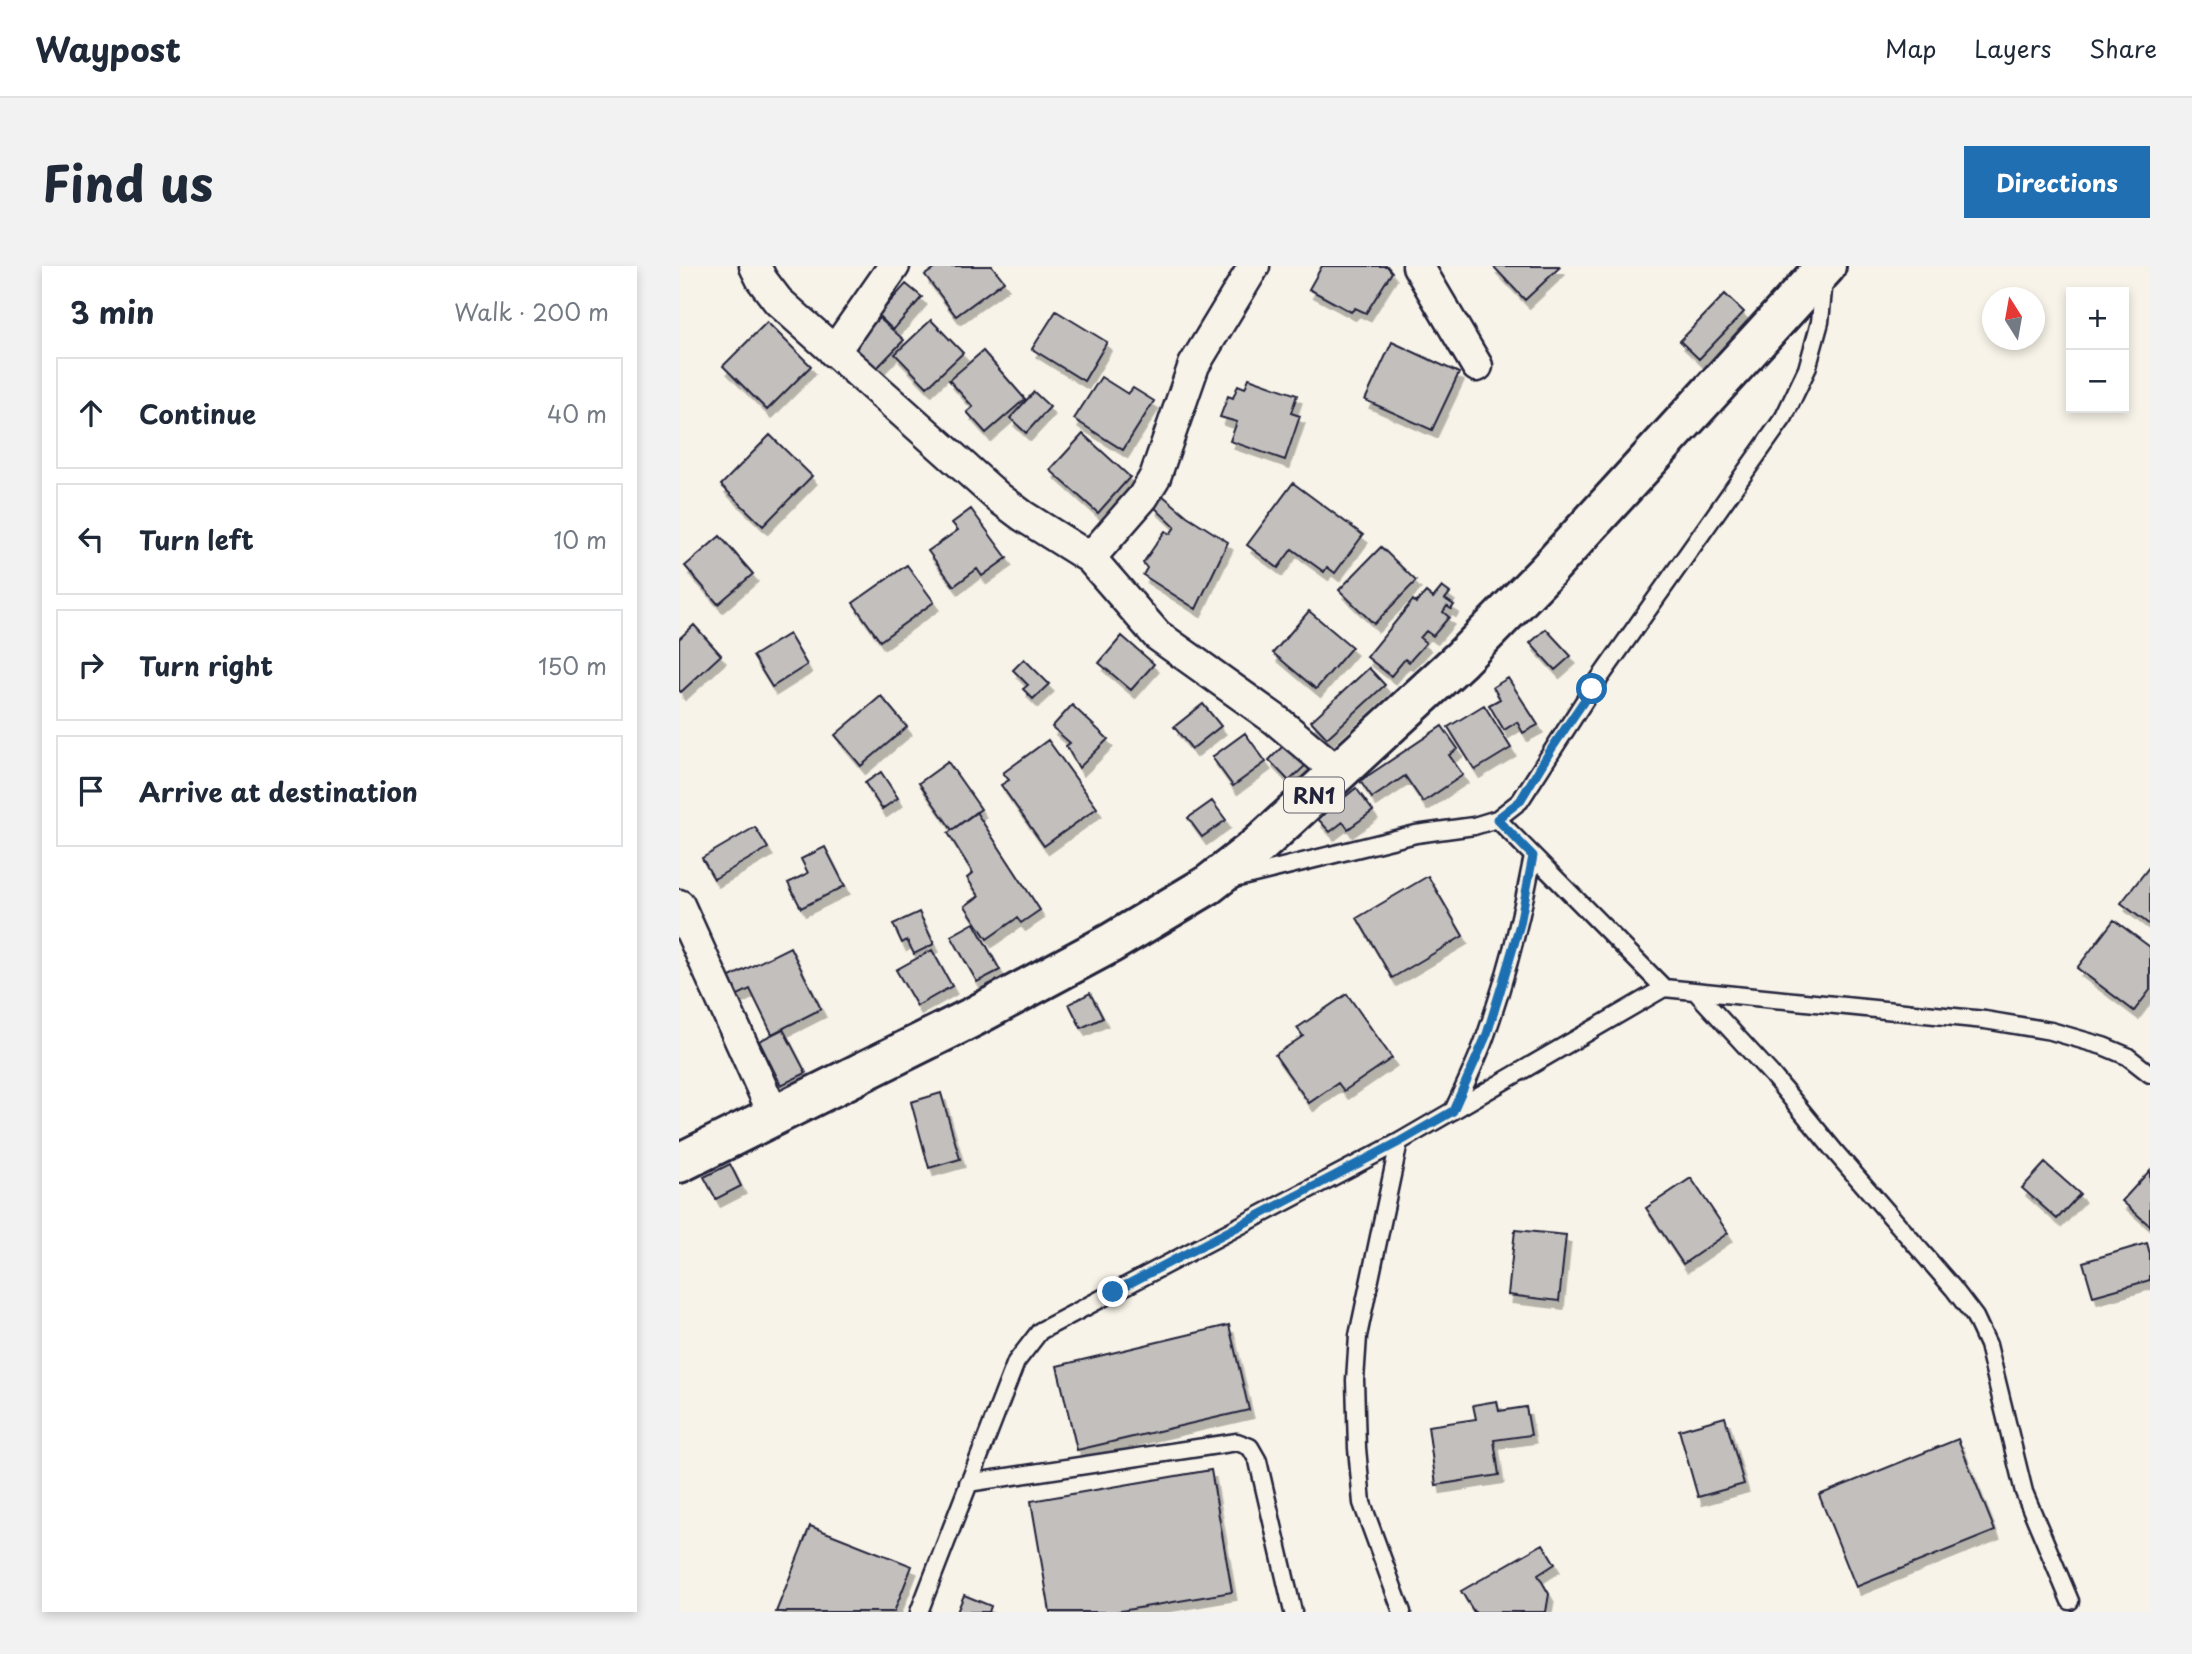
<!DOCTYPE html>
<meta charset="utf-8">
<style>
:root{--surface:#fff;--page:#f2f2f3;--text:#1f2937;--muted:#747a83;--line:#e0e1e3;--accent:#1f6fb2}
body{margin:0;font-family:"Playpen Sans",sans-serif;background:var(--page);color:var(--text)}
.controls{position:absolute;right:21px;top:21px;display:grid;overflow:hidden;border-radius:0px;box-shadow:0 4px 10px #0003}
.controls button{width:63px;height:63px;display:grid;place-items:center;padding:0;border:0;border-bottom:2px solid var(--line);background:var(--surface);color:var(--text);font:35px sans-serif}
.compass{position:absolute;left:1303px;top:21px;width:63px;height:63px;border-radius:50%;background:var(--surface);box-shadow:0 4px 10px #0003;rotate:349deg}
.stop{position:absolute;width:21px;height:21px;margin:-16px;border:5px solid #1f6fb2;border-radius:50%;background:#fff}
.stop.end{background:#1f6fb2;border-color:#fff;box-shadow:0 2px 7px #0008}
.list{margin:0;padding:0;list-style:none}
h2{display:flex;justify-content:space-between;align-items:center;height:91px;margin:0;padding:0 28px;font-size:30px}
h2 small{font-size:23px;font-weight:400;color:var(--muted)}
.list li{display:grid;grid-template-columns:46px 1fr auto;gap:21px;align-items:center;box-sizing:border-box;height:112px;margin:0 14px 14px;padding:0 14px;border:2px solid var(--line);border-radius:0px}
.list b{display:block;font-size:26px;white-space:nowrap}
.list em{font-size:23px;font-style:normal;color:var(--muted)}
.icon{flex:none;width:38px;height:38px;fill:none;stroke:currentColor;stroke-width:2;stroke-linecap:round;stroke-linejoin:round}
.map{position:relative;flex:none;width:1471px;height:1346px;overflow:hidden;border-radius:0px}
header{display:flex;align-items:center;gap:42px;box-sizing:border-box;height:98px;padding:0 35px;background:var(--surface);border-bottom:2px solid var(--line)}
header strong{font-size:33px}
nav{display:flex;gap:38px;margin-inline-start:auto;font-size:24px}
.intro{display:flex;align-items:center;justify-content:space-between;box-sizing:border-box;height:168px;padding:0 42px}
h1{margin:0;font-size:49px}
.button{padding:18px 32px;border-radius:0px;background:var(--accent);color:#fff;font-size:24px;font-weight:700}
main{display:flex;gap:42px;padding:0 42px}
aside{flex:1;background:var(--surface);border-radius:0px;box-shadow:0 4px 10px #0003}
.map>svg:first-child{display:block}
.building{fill:#c2bfbd;stroke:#22223b;stroke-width:2;filter:url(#shadow)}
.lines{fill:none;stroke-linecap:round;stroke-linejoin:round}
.service-casing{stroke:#22223b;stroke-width:21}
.minor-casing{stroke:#22223b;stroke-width:35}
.trunk-casing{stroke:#22223b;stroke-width:44}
.service{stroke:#f7f3e8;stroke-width:16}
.minor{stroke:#f7f3e8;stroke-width:30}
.trunk{stroke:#f7f3e8;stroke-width:38}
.route{stroke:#1f6fb2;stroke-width:9}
.labels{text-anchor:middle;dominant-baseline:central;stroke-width:6;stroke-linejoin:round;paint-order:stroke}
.shield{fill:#f7f3e8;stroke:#62616f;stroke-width:2}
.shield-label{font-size:21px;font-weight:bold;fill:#22223b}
</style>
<header>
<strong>Waypost</strong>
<nav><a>Map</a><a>Layers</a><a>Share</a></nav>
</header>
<div class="intro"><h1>Find us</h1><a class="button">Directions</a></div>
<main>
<aside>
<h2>3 min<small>Walk · 200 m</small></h2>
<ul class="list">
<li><svg class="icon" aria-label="ahead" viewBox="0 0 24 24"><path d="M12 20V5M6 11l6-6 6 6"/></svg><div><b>Continue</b></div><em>40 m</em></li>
<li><svg class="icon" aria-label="left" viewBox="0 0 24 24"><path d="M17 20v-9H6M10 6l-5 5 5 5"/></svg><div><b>Turn left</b></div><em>10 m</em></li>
<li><svg class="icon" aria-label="right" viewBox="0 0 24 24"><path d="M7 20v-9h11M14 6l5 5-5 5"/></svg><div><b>Turn right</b></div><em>150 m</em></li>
<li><svg class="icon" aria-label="arrive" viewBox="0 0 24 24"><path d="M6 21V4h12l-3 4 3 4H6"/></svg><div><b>Arrive at destination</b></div></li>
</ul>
</aside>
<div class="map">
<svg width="1471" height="1346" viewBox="0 0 1471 1346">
<defs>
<filter id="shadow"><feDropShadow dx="4.5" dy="8" stdDeviation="0" flood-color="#0004"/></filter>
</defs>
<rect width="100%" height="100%" fill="#f7f3e8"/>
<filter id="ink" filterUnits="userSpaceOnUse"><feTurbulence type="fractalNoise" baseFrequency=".0143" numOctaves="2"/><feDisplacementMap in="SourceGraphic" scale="14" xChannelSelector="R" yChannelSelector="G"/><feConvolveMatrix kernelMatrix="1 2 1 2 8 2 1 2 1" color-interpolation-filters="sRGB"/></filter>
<g filter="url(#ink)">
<!-- building -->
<path class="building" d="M259 0H313L325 15 277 50 246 9Z
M643 0H708L713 6 687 47 676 42 672 46 630 23Z
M814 0H880L881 1 846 34Z
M227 18 243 31 214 64 199 49Z
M1046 28 1065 46 1020 93 1001 75Z
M377 45 428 76 405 115 353 83Z
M200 52 225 74 196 104 172 82Z
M252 54 284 87 248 121 216 88Z
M88 56 132 100 88 144 44 100Z
M713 76 780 107 753 164 686 134Z
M304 85 346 133 307 167 288 146 294 141 270 114Z
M422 111 449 128 454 122 475 135 444 184 395 153Z
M570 112 618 129 612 147 621 150 606 194 551 175 558 156 541 151 549 130 554 132 559 119 566 122Z
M355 126 371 141 347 167 331 152Z
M404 168 451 211 419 247 371 204Z
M91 169 133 210 84 260 42 219Z
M614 217 684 269 656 307 648 301 645 306 613 283 599 302 568 279Z
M483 229 508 250 549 276 517 343 464 309 468 302 464 297 486 265 491 268 496 261 474 240Z
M292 243 328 292 303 310 298 303 275 320 249 285 279 264 273 257Z
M41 270 74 308 39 338 6 300Z
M702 281 737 315 695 358 660 324Z
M228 299 255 336 201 375 174 337Z
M763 321 771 327 766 333 775 339 772 343 768 340 764 346 770 351 754 370 747 365 741 372 747 377 730 396 726 393 712 410 688 391 734 334 737 337 747 326 754 332Z
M630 345 673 381 637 423 594 387Z
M15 359 42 389 2 426 0 424V373Z
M867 363 892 390 876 404 851 377Z
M110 368 128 399 93 421 74 390Z
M443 370 475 398 452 424 420 397Z
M345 393 370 418 354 433 344 423 349 419 334 404Z
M690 402 706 419 648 472 632 455Z
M829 412 859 459 844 467 838 456 825 464 810 439 821 433 814 421Z
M202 430 228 461 182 500 156 469Z
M524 438 542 460 513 483 495 461Z
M393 439 429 473 400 502 387 480 391 477 373 461Z
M805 439 832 482 796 504 769 461Z
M763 460 779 483 770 489 784 509 744 536 726 510 693 532 681 515Z
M566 467 587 496 554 520 533 491Z
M369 474 418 542 365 580 322 519 330 514 324 507Z
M608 476 628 498 610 515 590 494Z
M269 496 302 543 273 564 240 517Z
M202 506 219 532 203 543 186 517Z
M677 522 694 545 669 563 664 556 651 566 639 553Z
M533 535 547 554 523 571 509 552Z
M297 546 361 644 342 657 338 652 308 673 286 640 300 630 288 612 294 607 269 567Z
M76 561 89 582 35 613 23 592Z
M146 581 166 620 122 642 109 617 129 607 122 593Z
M1471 600V659L1442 637Z
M749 610 784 670 713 712 678 652Z
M240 646 255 678 235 688 228 674 223 677 214 658Z
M1435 654 1471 681V724L1455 745 1398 702Z
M295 657 321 704 298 716 272 670Z
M111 681 142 743 93 768 71 723 57 730 49 712Z
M253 684 273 720 238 740 217 704Z
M411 727 424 752 402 762 390 738Z
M668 728 713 792 665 825 659 817 630 837 596 789 624 770 618 762Z
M104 763 127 807 102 819 80 775Z
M262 827 281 893 250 902 232 836Z
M1366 897 1401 928 1378 953 1343 922Z
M51 898 62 920 37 933 25 911Z
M1471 904V960L1443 935Z
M1012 912 1049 967 1004 998 967 942Z
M836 964 887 969 880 1035 829 1029Z
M1468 977 1471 988V1014L1414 1030 1404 996Z
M550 1059 570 1144 398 1184 378 1100Z
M818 1135 820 1145 847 1141 852 1169 815 1174 820 1209 757 1219 749 1160 797 1153 794 1139Z
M1046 1151 1065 1218 1019 1231 1000 1164Z
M1279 1173 1316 1265 1177 1321 1140 1229Z
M532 1204 553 1326 436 1346H371L352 1235Z
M131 1260 233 1300 215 1346H97Z
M864 1278 876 1298 859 1309 870 1328 867 1346H795L782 1325Z
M285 1329 312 1340 310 1346H278Z"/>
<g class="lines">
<defs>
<path id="service" d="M1145 13 1141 56 1128 103 1105 151 913 423 841 535 818 553 985 722 1306 754 1372 765 1424 780 1448 790 1471 808
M555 613 737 568 795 560 818 553
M1016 725 1094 810 1157 887 1274 1022 1296 1051 1309 1079 1345 1226 1391 1335
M774 845C786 819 799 793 808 766 828 708 843 650 854 590
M720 876 679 1070 676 1114 678 1182 683 1237 723 1346
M289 1217 558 1176 571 1181 579 1195 614 1346
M240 1346 337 1096 361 1065 720 876 985 722"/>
<path id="minor" d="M76 0 83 14 99 35 320 232 344 250 411 292 478 369 597 454 660 507
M739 0 798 100
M155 86 215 0
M411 292 464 231 476 211 515 99 575 0
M0 639 95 849"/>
<path id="trunk" d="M0 897 294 751 432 677 529 619 579 580 782 393 867 306 1147 0"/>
</defs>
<!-- service casing -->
<use href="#service" class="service-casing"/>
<!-- minor casing -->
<use href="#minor" class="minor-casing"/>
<!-- trunk casing -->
<use href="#trunk" class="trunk-casing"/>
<!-- service -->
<use href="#service" class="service"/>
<!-- minor -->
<use href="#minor" class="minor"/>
<!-- trunk -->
<use href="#trunk" class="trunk"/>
</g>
</g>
<g class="lines" filter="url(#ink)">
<!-- route -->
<path class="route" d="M434 1026 720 876 774 845 808 768 823 719 841 658 854 590 818 553 841 535 873 482 913 423"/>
</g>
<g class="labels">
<!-- shield labels -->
<rect class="shield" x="605" y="511.5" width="60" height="35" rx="5"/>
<g class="shield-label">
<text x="635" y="529">RN1</text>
</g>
</g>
</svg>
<div class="controls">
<button>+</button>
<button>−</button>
</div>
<svg class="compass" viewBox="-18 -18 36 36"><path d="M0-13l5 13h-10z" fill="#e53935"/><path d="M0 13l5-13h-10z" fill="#747a83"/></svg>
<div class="stop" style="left:913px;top:423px"></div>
<div class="stop end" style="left:434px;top:1026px"></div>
</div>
</main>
